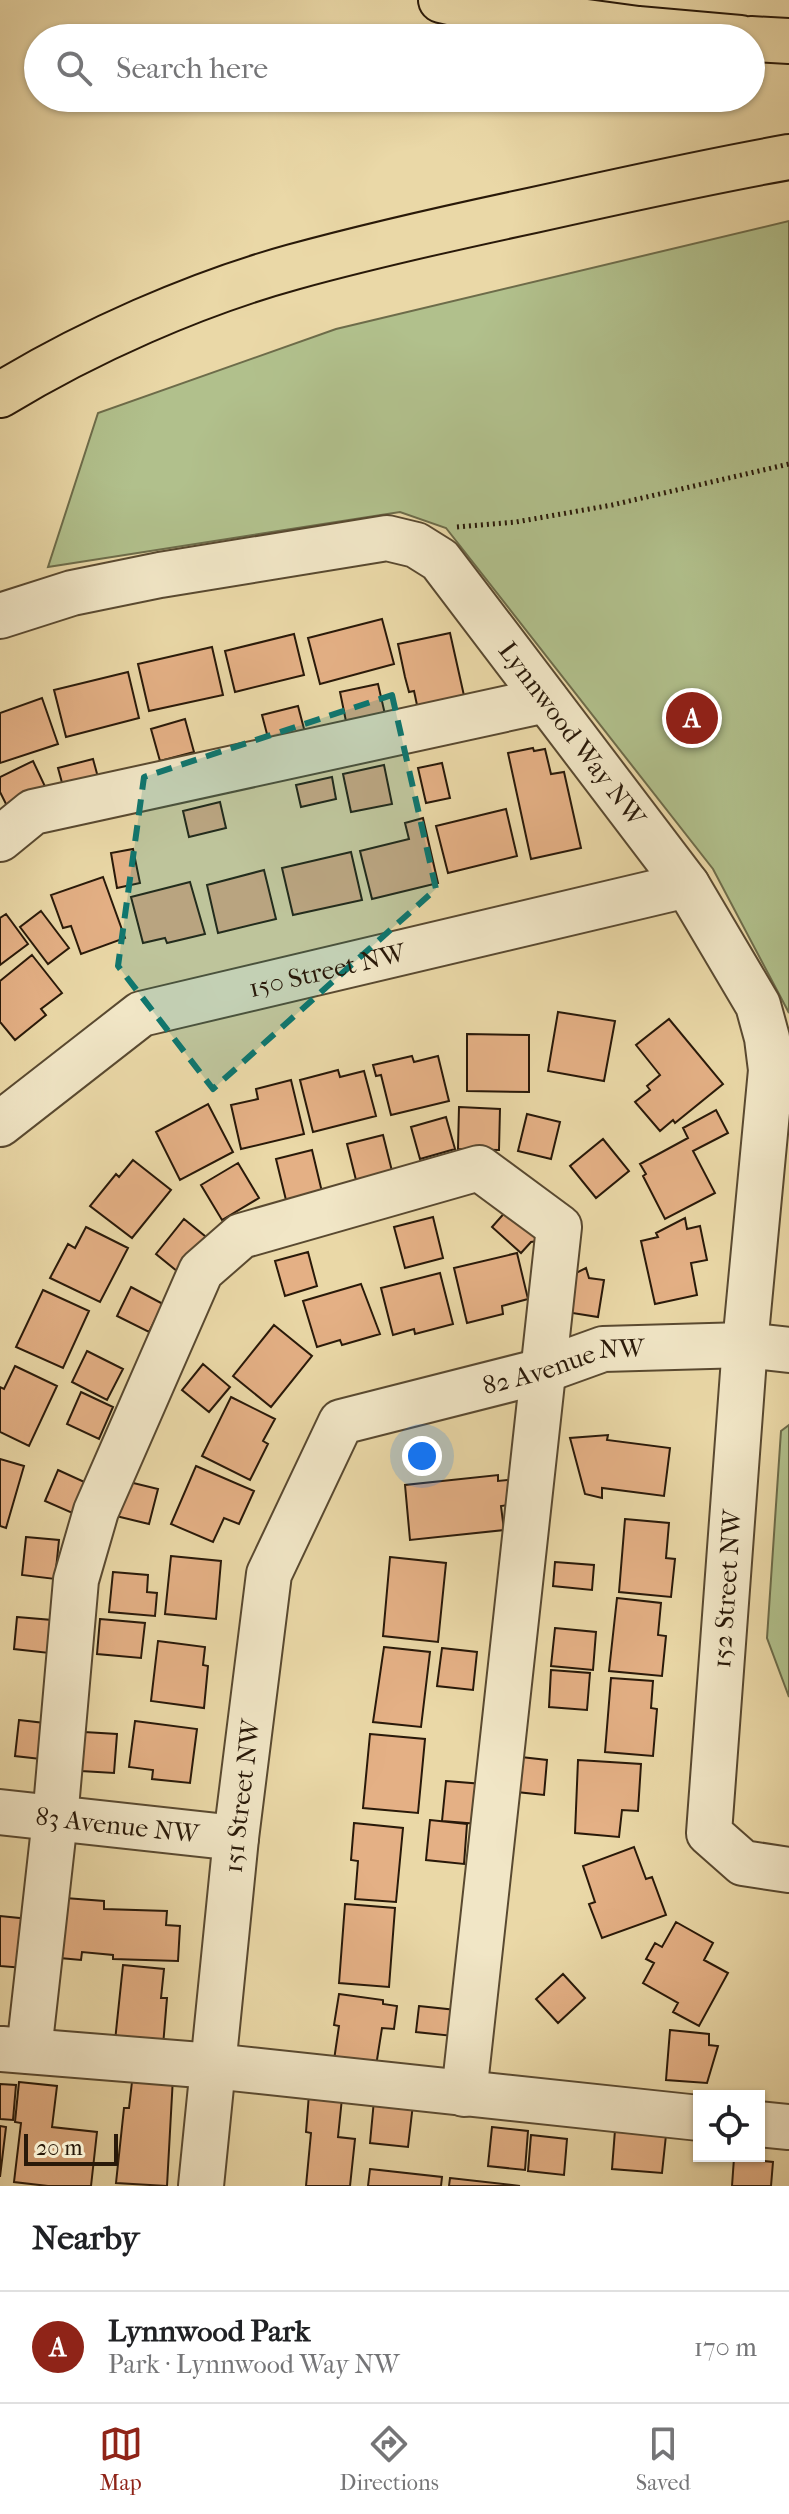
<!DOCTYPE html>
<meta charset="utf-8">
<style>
:root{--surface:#fff;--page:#f2f2f2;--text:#202124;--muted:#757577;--line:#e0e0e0;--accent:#8f2418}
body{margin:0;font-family:"IM FELL French Canon",serif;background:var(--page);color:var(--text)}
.controls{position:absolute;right:24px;bottom:24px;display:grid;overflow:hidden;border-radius:0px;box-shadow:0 2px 6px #0004}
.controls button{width:72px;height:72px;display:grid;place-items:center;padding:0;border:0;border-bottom:2px solid var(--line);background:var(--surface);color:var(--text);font:40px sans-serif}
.scale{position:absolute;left:24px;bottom:20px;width:94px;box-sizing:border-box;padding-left:8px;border:4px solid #291909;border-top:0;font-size:22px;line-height:28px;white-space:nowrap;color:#291909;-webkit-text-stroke:6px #f1e6c6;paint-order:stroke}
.you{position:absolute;left:422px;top:1456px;width:28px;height:28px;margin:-20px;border:6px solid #fff;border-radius:50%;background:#1a73e8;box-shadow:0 0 0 12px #1a73e833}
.badge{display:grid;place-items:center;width:52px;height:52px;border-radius:50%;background:var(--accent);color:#fff;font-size:26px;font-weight:700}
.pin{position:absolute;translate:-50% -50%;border:4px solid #fff;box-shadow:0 2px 8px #0006}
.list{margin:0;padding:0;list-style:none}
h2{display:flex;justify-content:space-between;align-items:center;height:104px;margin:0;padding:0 32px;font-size:34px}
h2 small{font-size:26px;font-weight:400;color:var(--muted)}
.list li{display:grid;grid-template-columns:52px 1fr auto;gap:24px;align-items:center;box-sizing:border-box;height:112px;padding:0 32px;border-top:2px solid var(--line)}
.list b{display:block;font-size:30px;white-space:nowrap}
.list p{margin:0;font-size:26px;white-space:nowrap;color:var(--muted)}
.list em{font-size:26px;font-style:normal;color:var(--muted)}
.icon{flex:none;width:44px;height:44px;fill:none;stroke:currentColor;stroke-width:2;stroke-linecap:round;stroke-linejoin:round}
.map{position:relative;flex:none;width:789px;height:2186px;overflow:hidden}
.search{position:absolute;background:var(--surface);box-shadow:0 2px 6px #0004;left:24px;right:24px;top:24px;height:88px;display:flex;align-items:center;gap:20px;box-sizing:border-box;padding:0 28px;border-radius:44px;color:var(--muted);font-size:30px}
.sheet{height:216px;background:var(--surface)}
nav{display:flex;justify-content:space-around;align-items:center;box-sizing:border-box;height:112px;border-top:2px solid var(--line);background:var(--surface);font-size:22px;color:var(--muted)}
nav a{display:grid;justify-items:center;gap:4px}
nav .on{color:var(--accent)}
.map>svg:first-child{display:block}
.green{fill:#b1c08c;stroke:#6d6c4a;stroke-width:2}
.building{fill:#e4b085;stroke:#291909;stroke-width:2}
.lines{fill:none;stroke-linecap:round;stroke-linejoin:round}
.minor-casing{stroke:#594930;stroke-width:48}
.highway-casing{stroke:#291909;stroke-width:48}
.path{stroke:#291909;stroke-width:5;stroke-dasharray:2 4;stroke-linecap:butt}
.minor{stroke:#f1e6c6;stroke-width:44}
.highway{stroke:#ead8a7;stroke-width:44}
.marked{fill:#0f766e;fill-opacity:0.2;stroke:#0f766e;stroke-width:6;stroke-dasharray:16 10;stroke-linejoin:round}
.labels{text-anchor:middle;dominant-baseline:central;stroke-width:7;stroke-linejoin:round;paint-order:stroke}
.street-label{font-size:26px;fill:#291909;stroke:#f1e6c6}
</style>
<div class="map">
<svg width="789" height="2186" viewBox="0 0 789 2186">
<rect width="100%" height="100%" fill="#ead8a7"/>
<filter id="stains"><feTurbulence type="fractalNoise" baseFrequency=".0025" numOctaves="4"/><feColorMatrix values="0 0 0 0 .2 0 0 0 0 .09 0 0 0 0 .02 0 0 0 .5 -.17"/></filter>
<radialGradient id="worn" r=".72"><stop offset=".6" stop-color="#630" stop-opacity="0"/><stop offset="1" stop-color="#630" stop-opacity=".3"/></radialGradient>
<!-- green -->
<path class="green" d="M789 221V1013L713 869 446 528 400 512 48 567 98 413 336 329Z
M789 1425V1697L767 1638 781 1431Z"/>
<!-- building -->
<path class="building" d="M382 619 394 664 320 684 308 638Z
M450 633 467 709 420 719 414 691 409 692 405 677 398 644Z
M294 634 304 675 235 692 225 651Z
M212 647 223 695 149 711 138 664Z
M128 672 139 718 66 737 54 690Z
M378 684 387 723 348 731 340 692Z
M42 698 58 744 0 763V713Z
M298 706 308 744 272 753 262 715Z
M185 719 194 752 160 761 151 729Z
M533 748 534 751 545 749 551 774 564 772 581 848 531 859 508 753Z
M93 759 102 792 67 801 58 768Z
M33 761 50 797 12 816 0 792V777Z
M442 763 450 798 426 803 418 768Z
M384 765 392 804 351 812 343 774Z
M332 777 336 799 301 807 296 785Z
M220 802 226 828 189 837 183 811Z
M506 809 517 856 448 873 436 826Z
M423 818 438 883 372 899 360 851 409 839 405 823Z
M133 849 140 883 117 888 111 853Z
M351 852 362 900 293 915 282 868Z
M264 870 276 919 218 933 207 885Z
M103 877 125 938 81 954 71 926 63 928 51 895Z
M190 882 205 934 167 943 165 938 143 943 131 897Z
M41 911 69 948 48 964 20 927Z
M6 914 28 944 0 965V918Z
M32 955 62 993 41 1009 46 1015 15 1040 0 1022V981Z
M558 1012 615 1021 604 1081 548 1071Z
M669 1019 723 1084 675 1123 673 1120 660 1131 635 1102 650 1090 647 1086 660 1075 636 1045Z
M467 1034 529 1035V1092L467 1091Z
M412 1056 414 1062 438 1056 449 1101 391 1115 381 1075 376 1076 373 1065Z
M338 1070 340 1077 364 1071 376 1116 313 1132 300 1080Z
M291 1080 304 1134 241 1149 231 1105 258 1099 256 1089Z
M208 1104 233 1152 180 1180 156 1132Z
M459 1107 500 1109 499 1150 458 1149Z
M716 1110 728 1133 693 1151 715 1193 665 1219 643 1176 646 1174 640 1164 688 1138 683 1128Z
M527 1114 560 1122 551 1159 518 1151Z
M446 1117 455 1149 420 1159 411 1127Z
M383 1135 392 1171 356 1180 347 1144Z
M603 1139 629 1171 596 1198 570 1166Z
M312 1150 322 1192 286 1200 276 1159Z
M133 1160 171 1190 132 1238 90 1206 116 1174 119 1177Z
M238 1163 259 1198 222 1220 201 1185Z
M515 1201 546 1240 531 1242 521 1253 492 1227Z
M433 1217 443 1258 405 1268 394 1227Z
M685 1218 687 1229 700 1226 707 1260 691 1263 697 1295 655 1304 641 1241 658 1237 656 1233Z
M184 1219 211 1241 183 1276 156 1254Z
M86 1227 128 1248 100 1302 50 1278 68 1244 75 1248Z
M308 1252 317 1286 285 1296 275 1261Z
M517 1253 528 1299 502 1306 503 1314 467 1323 454 1268Z
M586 1268 589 1278 604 1280 598 1317 566 1312 572 1275Z
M440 1273 453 1324 415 1334 414 1329 393 1335 381 1288Z
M361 1284 380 1334 342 1345 340 1340 317 1347 303 1301Z
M131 1287 163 1304 149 1332 117 1316Z
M43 1290 89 1311 63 1368 16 1347Z
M274 1325 312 1356 271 1407 233 1376Z
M87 1351 123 1369 107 1400 72 1382Z
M203 1364 230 1387 209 1412 182 1390Z
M15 1366 57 1386 29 1446 0 1432V1387L4 1389Z
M81 1392 113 1407 99 1439 67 1424Z
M231 1397 275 1419 263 1441 268 1444 250 1480 202 1456Z
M608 1435 607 1440 670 1448 664 1496 602 1488V1498L585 1494 570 1438Z
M0 1459 24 1466 6 1528 0 1526Z
M196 1466 254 1491 239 1524 224 1518 213 1542 171 1524Z
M58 1470 91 1485 77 1515 45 1501Z
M498 1475V1481L518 1479 515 1504 501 1506 504 1530 410 1540 405 1485Z
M125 1481 158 1489 149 1524 116 1516Z
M625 1519 669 1523 666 1558 675 1559 671 1597 619 1592Z
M26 1537 59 1540 55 1579 22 1575Z
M171 1556 221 1561 216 1619 165 1614Z
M390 1557 446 1563 438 1642 383 1636Z
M555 1562 594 1565 592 1590 553 1586Z
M113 1572 148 1575 147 1592 157 1593 155 1616 109 1612Z
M617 1598 661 1603 658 1635 666 1636 662 1676 609 1671Z
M17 1617 52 1620 49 1653 14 1649Z
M100 1619 145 1623 141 1658 97 1654Z
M555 1628 596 1632 593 1670 551 1666Z
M158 1641 205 1647 203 1665 208 1666 204 1708 151 1701Z
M384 1647 430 1652 421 1727 373 1722Z
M442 1648 477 1652 473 1690 437 1686Z
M551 1670 590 1673 587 1710 549 1707Z
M611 1678 653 1681 651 1708 657 1709 653 1756 605 1752Z
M19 1720 53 1724 49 1760 15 1756Z
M135 1721 197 1729 190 1783 152 1779 153 1770 129 1767Z
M84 1732 117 1734 114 1773 81 1771Z
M370 1734 425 1739 418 1813 363 1808Z
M521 1757 547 1760 544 1795 517 1792Z
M578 1760 641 1764 638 1811 622 1810 619 1837 575 1833Z
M446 1781 483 1784 479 1824 442 1821Z
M430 1820 467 1824 464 1864 426 1860Z
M354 1823 403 1828 396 1902 355 1899 358 1861 351 1860Z
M634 1847 646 1879 652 1877 666 1915 602 1938 589 1904 595 1902 583 1866Z
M65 1898 104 1901V1909L167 1911 166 1925 180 1926 178 1961 113 1959V1955L82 1952 81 1960 60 1958Z
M345 1904 395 1908 389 1987 339 1983Z
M0 1916 29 1919 24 1968 0 1966Z
M676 1922 713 1943 704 1960 728 1973 699 2026 673 2012 678 2003 643 1983 654 1963 646 1959 655 1943 662 1947Z
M123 1965 164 1969 161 1998H167L163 2046 115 2041Z
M563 1974 585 1998 558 2023 536 1999Z
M339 1994 383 2000V2004L397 2006 394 2029 382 2028 376 2066 334 2060 339 2026 334 2025Z
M419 2006 456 2010 453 2036 416 2032Z
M670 2030 709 2034V2045L718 2046 707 2083 666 2080Z
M133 2073 173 2077 167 2186 116 2183 124 2108H129Z
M19 2082 57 2086 52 2127 97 2132 91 2186H48L14 2182 21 2123 15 2122Z
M0 2084 16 2085 13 2120 0 2119Z
M309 2094 342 2098 338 2137 355 2139 350 2186H306L311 2133 306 2132Z
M374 2100 413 2104 408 2147 370 2143Z
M0 2126 6 2127 0 2177Z
M492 2127 528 2131 525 2170 488 2166Z
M615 2130 666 2135 662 2173 612 2169Z
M531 2135 567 2139 564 2175 528 2171Z
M734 2158 773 2162 771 2186H732Z
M370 2169 442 2177 441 2186H368Z
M450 2178 520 2186H449Z"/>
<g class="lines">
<defs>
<g id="minor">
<path id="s1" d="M0 616 72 593 160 575 387 538 416 545 440 560 687 885 758 1005 767 1038 771 1070 745 1345 709 1833 743 1863 789 1870"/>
<path d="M0 839 33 812 546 700"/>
<path id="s2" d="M0 1124 141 1014 687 885"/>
<path id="s3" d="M0 1812 236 1838"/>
<path d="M2 2049 213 2066 699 2118"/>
<path d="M29 2051 55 1819 76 1580 96 1511 201 1271 241 1236 479 1168 559 1227 464 2094"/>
<path d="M759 2124 789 2127"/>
<path id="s4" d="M201 2186 236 1838 269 1574 341 1422 542 1371 603 1349 745 1345 789 1350"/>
</g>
<path id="highway" d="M441 0 467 6 638 29 740 38
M751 39 789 41
M0 395C87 342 195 294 293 267 373 245 454 227 534 210 619 191 704 172 789 157"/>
</defs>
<!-- minor casing -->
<use href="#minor" class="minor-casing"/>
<!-- highway casing -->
<use href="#highway" class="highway-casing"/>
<!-- path -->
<path class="path" d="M457 527 516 522 612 505 789 464"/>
<!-- minor -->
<use href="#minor" class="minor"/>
<!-- highway -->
<use href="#highway" class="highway"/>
</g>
<!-- marked area -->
<path class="marked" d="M392 695 436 889 213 1089 118 966 144 777Z"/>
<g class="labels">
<!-- street labels -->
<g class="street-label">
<text stroke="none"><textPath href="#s1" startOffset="672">Lynnwood Way NW</textPath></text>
<text stroke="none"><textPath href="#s2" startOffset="370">150 Street NW</textPath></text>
<text stroke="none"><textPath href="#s4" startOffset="1014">82 Avenue NW</textPath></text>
<text transform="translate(727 1589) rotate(-86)">152 Street NW</text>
<text stroke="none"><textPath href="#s4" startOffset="392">151 Street NW</textPath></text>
<text stroke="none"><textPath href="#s3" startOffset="118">83 Avenue NW</textPath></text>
</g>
</g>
<rect width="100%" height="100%" filter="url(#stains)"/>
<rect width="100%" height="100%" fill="url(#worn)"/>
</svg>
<div class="controls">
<button><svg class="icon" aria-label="locate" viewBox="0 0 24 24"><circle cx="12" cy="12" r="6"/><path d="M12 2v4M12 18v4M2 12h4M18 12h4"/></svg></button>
</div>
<div class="scale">20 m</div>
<div class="you"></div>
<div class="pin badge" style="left:692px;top:718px">A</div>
<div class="search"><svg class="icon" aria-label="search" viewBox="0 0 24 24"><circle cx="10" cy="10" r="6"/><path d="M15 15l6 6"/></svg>Search here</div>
</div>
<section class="sheet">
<h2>Nearby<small></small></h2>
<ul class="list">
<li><span class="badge">A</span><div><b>Lynnwood Park</b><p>Park · Lynnwood Way NW</p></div><em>170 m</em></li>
</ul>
</section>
<nav>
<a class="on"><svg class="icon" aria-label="map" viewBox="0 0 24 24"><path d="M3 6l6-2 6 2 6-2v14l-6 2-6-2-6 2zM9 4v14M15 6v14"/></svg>Map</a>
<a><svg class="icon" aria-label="directions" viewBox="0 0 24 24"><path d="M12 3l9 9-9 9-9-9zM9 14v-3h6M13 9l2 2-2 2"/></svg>Directions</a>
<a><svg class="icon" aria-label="saved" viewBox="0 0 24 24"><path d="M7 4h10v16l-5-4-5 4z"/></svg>Saved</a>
</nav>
